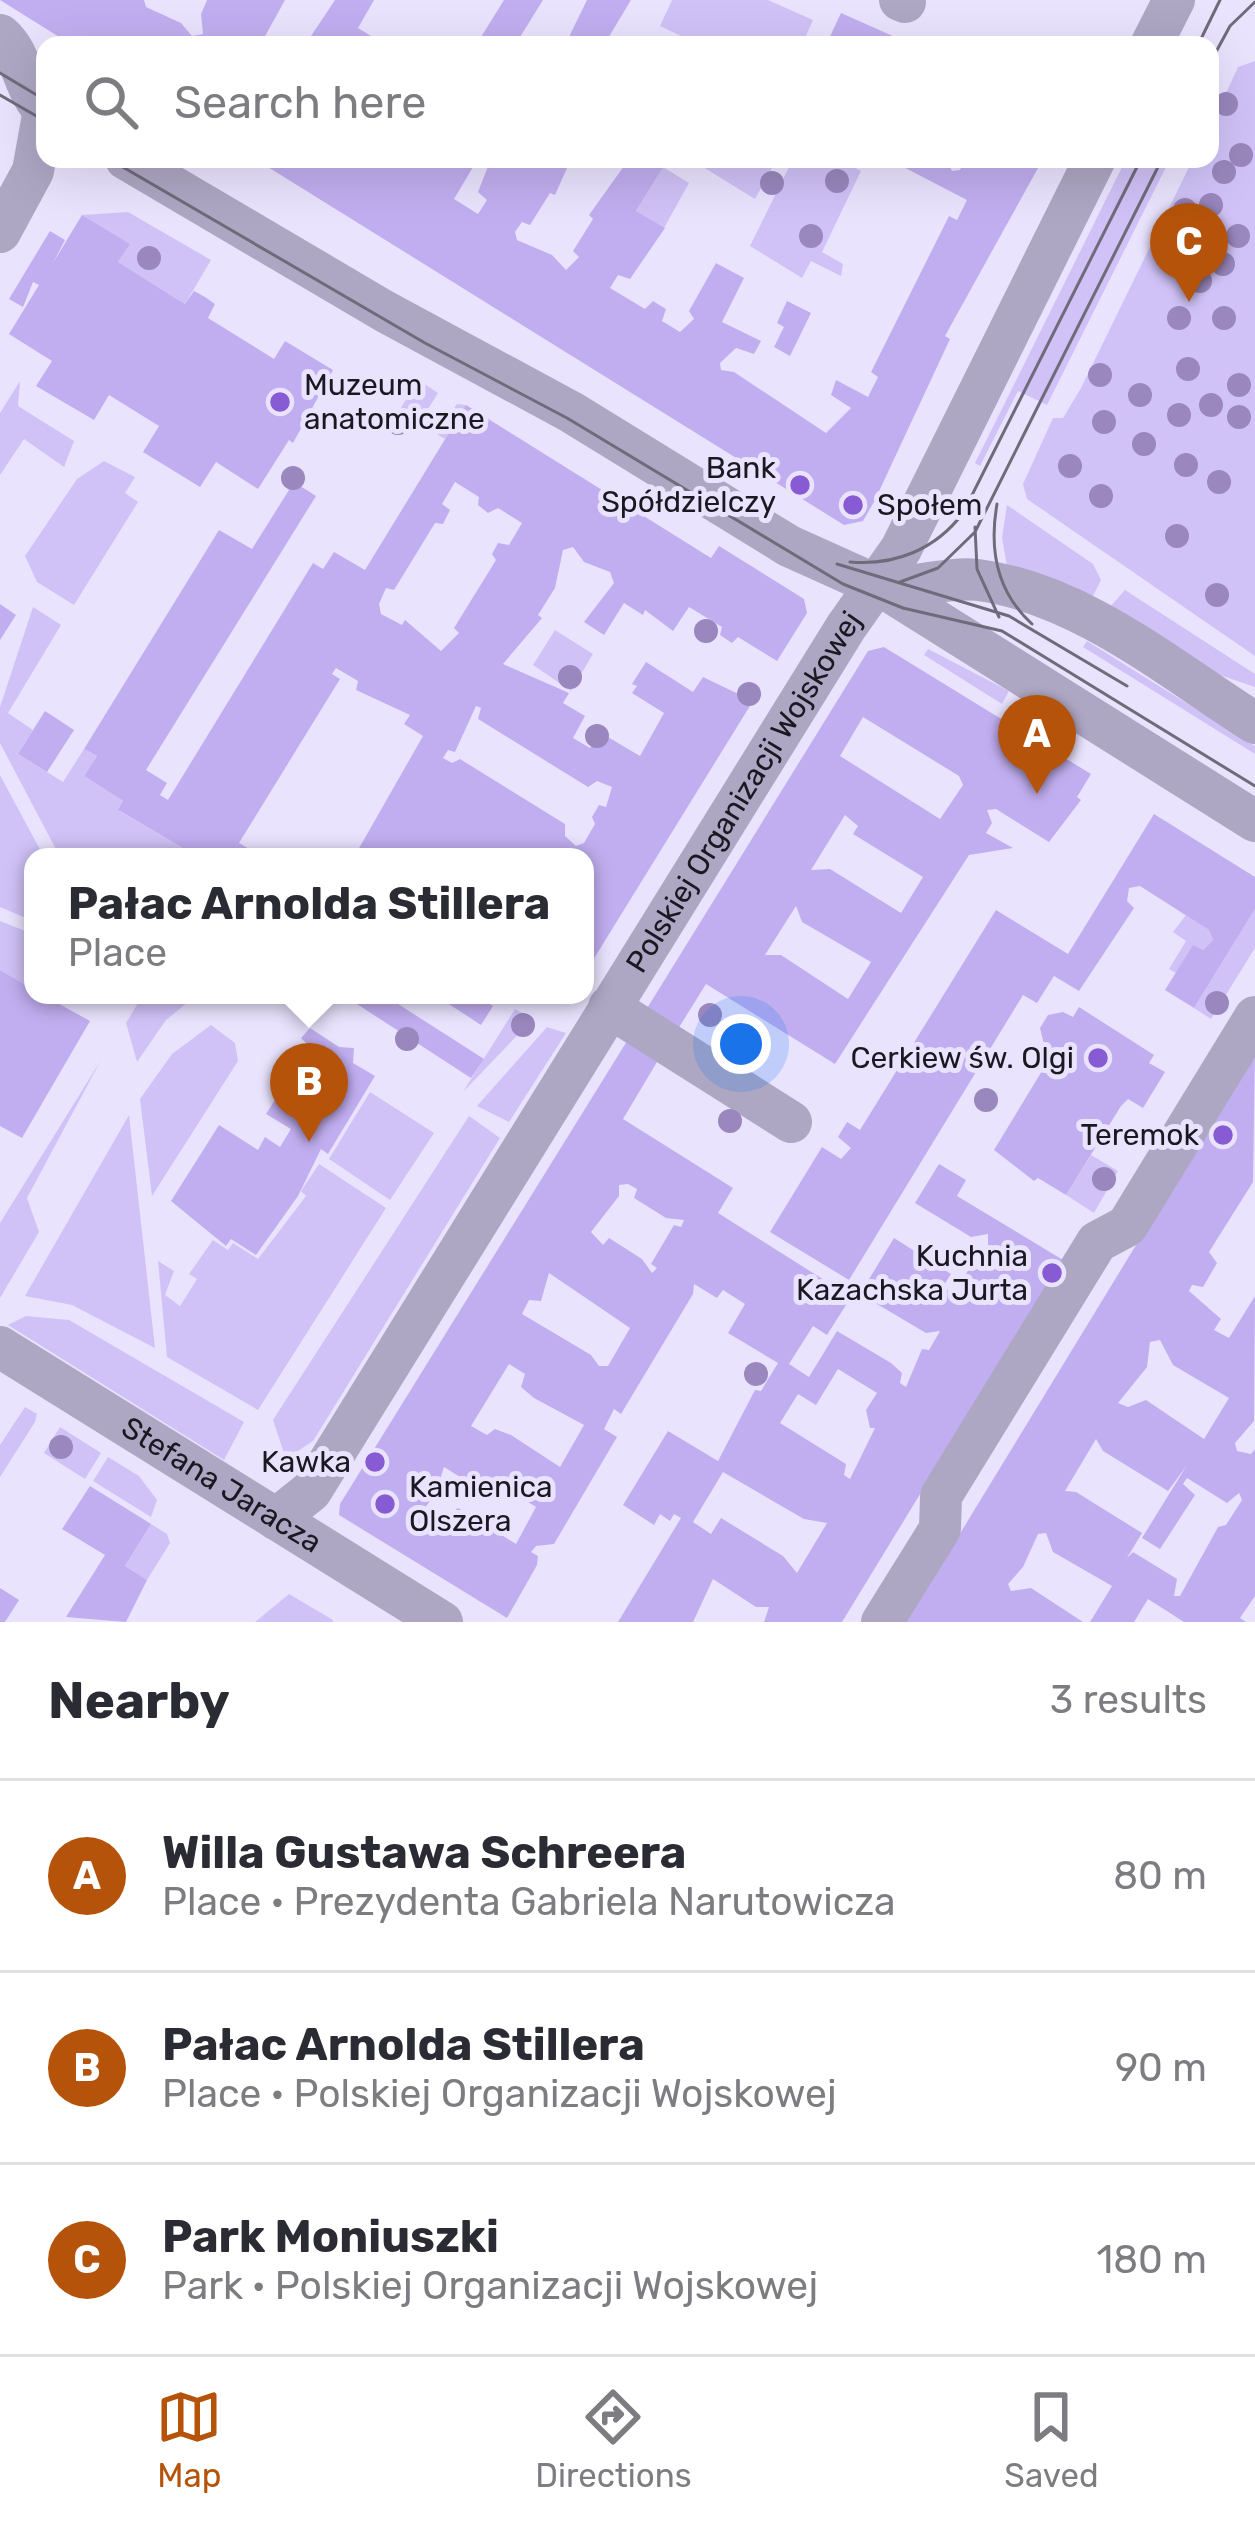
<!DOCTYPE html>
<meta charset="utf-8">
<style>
:root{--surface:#fff;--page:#f2f2f3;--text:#2b2b33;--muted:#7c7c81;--line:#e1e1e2;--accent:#b45309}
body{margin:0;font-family:Rubik,sans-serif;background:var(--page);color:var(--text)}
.you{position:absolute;left:741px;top:1044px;width:42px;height:42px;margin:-30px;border:9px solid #fff;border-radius:50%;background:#1a73e8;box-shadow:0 0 0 18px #1a73e833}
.badge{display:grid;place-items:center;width:78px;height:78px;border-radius:50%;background:var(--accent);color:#fff;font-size:39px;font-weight:700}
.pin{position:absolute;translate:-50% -99px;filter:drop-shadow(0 3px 6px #0008)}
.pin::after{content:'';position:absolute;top:63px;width:42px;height:36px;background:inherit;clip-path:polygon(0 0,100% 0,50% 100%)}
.popup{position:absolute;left:24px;top:848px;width:570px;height:156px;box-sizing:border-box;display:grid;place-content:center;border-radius:24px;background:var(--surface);filter:drop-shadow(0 3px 9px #0005);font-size:39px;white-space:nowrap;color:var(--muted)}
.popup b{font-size:45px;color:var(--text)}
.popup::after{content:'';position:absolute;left:50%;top:100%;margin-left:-24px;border:24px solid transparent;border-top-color:var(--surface)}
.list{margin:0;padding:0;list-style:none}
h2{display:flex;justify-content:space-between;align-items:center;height:156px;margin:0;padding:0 48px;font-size:51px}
h2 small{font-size:39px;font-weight:400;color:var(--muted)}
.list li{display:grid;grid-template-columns:78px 1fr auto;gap:36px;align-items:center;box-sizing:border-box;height:192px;padding:0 48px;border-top:3px solid var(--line)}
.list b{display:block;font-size:45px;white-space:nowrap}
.list p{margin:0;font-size:39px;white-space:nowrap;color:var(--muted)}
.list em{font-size:39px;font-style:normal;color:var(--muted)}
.icon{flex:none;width:66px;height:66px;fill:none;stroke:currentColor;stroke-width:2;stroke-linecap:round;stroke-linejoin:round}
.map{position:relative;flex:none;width:1255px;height:1622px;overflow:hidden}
.search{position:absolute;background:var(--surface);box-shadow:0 12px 48px #0002;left:36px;right:36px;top:36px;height:132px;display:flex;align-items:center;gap:30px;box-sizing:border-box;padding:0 42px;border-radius:24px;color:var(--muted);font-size:45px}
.sheet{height:732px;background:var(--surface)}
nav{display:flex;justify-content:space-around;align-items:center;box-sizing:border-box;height:168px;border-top:3px solid var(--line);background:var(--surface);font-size:33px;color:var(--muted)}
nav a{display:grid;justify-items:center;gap:6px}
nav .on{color:var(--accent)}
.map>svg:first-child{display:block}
.green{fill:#d0c2f7}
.building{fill:#c1aef0;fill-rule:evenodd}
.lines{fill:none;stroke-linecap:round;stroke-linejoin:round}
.minor{stroke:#aea7c4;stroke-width:42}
.tram{stroke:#706b7b;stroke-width:3}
.tree{fill:#9987bd}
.poi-dot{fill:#875bd4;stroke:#eae3fe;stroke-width:4.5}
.labels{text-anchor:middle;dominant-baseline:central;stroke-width:10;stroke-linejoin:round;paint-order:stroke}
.poi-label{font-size:30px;fill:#1b1821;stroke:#eae3fe;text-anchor:end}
.street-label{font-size:30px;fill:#1b1821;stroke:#eae3fe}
</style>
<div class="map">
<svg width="1255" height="1622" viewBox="0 0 1255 1622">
<rect width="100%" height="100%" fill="#eae3fe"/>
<!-- green -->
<path class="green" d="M672 0H768L813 20 802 45H700L660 26Z
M1255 61V656L1027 499 1023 484 1053 418H1063L1081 388 1193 159H1210L1215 98 1227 91 1238 67Z
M690 159H777L755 199Z
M793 159H838L861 171 822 252 843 264 841 276 811 261 802 278 750 246Z
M1126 159H1170L1047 405 1018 391 980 466 975 463Z
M663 167 689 183 664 228 636 211Z
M128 212 211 260 185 304 118 262 129 244 82 215Z
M20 381 18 406 74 441 64 467 24 439 0 475V413Z
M423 383 438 393 428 409 446 420 457 404 466 405 445 439 399 411 415 385Z
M104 461 135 477 125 493 138 502 74 605 37 582 25 556 77 479Z
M1007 505 1093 564 1101 580 1092 598 1007 566 1002 538Z
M1125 590 1255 674V687L1214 673 1109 608Z
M33 607 61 625 8 713 33 730 18 754 63 782 84 749 97 756 84 776 123 801 119 811 198 857H60L0 743V707Z
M555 630 593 654 571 691 533 665Z
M1087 641 1255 746V754L1083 647Z
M928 649 1009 691 1002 704 924 655Z
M0 775 44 857H33V921L0 907Z
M1255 909V948L1211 1019 1194 1008Z
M1186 915 1209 930 1213 940 1203 950 1193 946 1176 973 1169 969 1186 941 1173 932Z
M0 921 33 934V989L0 970Z
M143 995 193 998 166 1020 137 1062 126 1023Z
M515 1009 533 1019 463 1092Z
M211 1025 235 1043 238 1061 152 1196 140 1099 172 1054Z
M547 1027 566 1033 509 1122 477 1106Z
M101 1060 27 1198 39 1232 0 1298V1223Z
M370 1092 434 1133 390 1200 329 1159Z
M129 1115 155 1348 72 1305 25 1296Z
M469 1116 500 1138 313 1441 286 1459 273 1420Z
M1091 1155 1118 1171 1094 1213 1066 1195Z
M319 1164 386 1208 258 1410 167 1357 158 1261 174 1271 165 1295 180 1306 197 1279 189 1274 213 1240 228 1250 233 1243 258 1259 306 1196 301 1191Z
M26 1316 69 1320 244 1422 224 1460 8 1325Z
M25 1407 37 1414 35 1422 0 1477V1445Z
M60 1427 101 1453 85 1479 44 1453Z
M108 1457 139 1476 157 1500 151 1517 93 1481Z
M151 1524 167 1534 170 1543 147 1580 125 1566Z
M289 1594 333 1620V1622H255Z"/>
<!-- building -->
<path class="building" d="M0 0H144L146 7 181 23 192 36 203 34 201 14 207 0H285L264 38 257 37 253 45H72Z
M335 0H374L358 28 386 45H305Z
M504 0H543L515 45H476Z
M587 0H631L604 45H565Z
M841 13 913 45H826Z
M255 159H470L473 167 454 199 478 214 487 200 478 192 491 159H571L555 195 550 193 530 225 522 222 515 232 517 240 552 255 566 270 579 257 573 251 593 219 589 215 629 159H668L636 211 665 228 630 279 618 275 610 288 645 309 653 301 666 309 662 321 680 332 694 319 689 311 716 263 744 278 722 322 761 341 754 354 736 348 720 363 721 370 734 372 826 433 851 408 831 395 836 380 868 397 878 377 871 372 949 216 957 220 967 200 888 159H946L952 171 960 170 965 159H1043L945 336 950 339 875 500 863 521 844 525Z
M82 215 130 244 118 262 185 304 194 291 205 297 215 304 208 318 274 359 285 341 333 370 293 443 289 440 258 489 216 462 200 487 143 452 159 426 109 395 94 420 36 386 52 361 9 334 39 285 33 282 23 307 9 299 50 231 65 240 53 263Z
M787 301 811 313 790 356 774 347 784 327 777 323Z
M466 405 711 558 719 546 804 599 807 613 777 661 738 637 732 643 720 635 722 627 689 607 673 631 645 610 643 615 624 603 604 635 584 622 614 583 610 572 584 562 573 547 563 550 555 588 538 615 542 618 503 664 569 693 563 703 585 716 573 738 590 748 598 736H606L640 756 664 713 632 693 637 686 632 684 646 662 693 692 703 677 753 701 585 973V857H497L485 850 481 857H354L423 736 404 724 410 715 356 690 358 681 336 668 332 674 340 679 239 843 263 857H198L118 810 123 801 84 776 97 756 84 749 219 530 252 549 294 482 316 496 146 770 167 783 160 795 168 800 313 563 323 569 334 552 365 570ZM455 482 479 497 478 505 488 513 498 508 522 523 509 545 498 543 492 554 496 560 454 628 459 633 441 651 405 620 402 625 381 614 379 604 386 588 394 590 435 523 443 524 450 510 442 504ZM476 706 481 708 478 719 588 787 597 781 612 787 606 807 599 805 592 817 595 824 584 843 576 846 565 836V824L460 759 452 763 443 758 448 750 455 752Z
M0 604 16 615 0 640Z
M884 647 1091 774 1077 797 1081 800 1049 842 996 809 987 810 992 823 986 833 1013 848 969 855 835 1064 706 984 673 1037 641 1018 868 651ZM863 717 959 776 963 785 940 819 840 756ZM845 815 858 826 853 834 923 877 901 913 830 869 811 870ZM796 906 802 922 871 962 848 999 781 955H765Z
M45 711 74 730 47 772 18 754Z
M1154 814 1255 877V909L1194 1008 1165 990 1193 945 1203 950 1213 940 1209 930 1140 886 1129 888 1127 901 1134 908 1079 991 1054 976 1037 1003 1023 995 849 1280 770 1232 822 1147 841 1159 851 1148 838 1137 847 1122 860 1130 996 910 1068 954Z
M0 970 33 989V995H43L90 1021 22 1138 0 1126Z
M343 995H384L484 1059 471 1078Z
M435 995H475L493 1006 481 1025Z
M1079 1007 1154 1055 1149 1063 1165 1072 1143 1108 1128 1099 1121 1106 1066 1195 1038 1178 1034 1181 994 1150 1048 1061 1037 1054 1044 1044 1040 1028 1048 1015 1063 1012 1073 1017Z
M310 1028 339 1047 354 1048 353 1063 375 1076 328 1154 321 1149 298 1196 256 1255 231 1239 226 1246 171 1201 219 1125 258 1150 265 1137 280 1147 291 1129 266 1114 309 1046 301 1038Z
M632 1033 663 1052 623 1119 733 1188 718 1213 851 1297 827 1335 813 1326 789 1364 809 1377 837 1331 891 1363 902 1373 900 1383 906 1387 922 1349 929 1350 940 1331 926 1333 860 1294 894 1238 951 1274 944 1285 951 1295 965 1291 971 1281 964 1277 978 1255 985 1259 988 1254V1234L971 1237 915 1203 939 1164 966 1180 957 1196 1063 1260 842 1622H764L769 1607H756L713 1579 693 1622H618L681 1518 674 1514 670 1521 660 1514 654 1525 623 1505 668 1431 718 1461 755 1390 761 1391 778 1363 728 1333 745 1304 723 1290 717 1298 694 1284 693 1294 621 1414 614 1409 604 1429 617 1437 554 1544 536 1546 531 1552 538 1556 537 1565 507 1618 339 1515 340 1504ZM628 1184 637 1189 634 1198 666 1218 684 1220 681 1227 674 1225 651 1264 657 1268 652 1273 642 1259 609 1238 603 1245 591 1232 619 1196V1185ZM549 1273 630 1328 608 1366H599L591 1355 522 1314 529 1300 541 1301ZM509 1364 525 1374 521 1387 534 1398 584 1425 560 1467 511 1435 495 1429 487 1435 471 1426ZM838 1369 877 1393 866 1410 870 1428H875L850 1479 844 1475 846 1464 780 1423 798 1394 816 1405ZM444 1467 494 1498 502 1485 536 1507 516 1544 458 1508 437 1523 421 1513 436 1493ZM723 1472 804 1519 827 1523 797 1573 783 1556 721 1518 711 1534 693 1522Z
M1255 1050 1253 1182 1209 1252 1217 1263 1203 1287 1192 1285 1189 1291 1221 1319 1214 1330 1229 1338 1255 1296 1254 1421 1235 1443 1237 1451 1251 1454 1255 1449V1596L1240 1618 1246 1622H1184L1148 1599 1134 1622H1090L1112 1586 1053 1552 1046 1533 1038 1534 1023 1567 1008 1584 1011 1591 1031 1588 1083 1622H906ZM1160 1340 1173 1365 1229 1398 1204 1439 1146 1400 1128 1407 1118 1403 1147 1367 1150 1342ZM1096 1439 1103 1451 1168 1491 1187 1465 1142 1538 1160 1549 1195 1495 1183 1484 1187 1478 1227 1503 1239 1493 1242 1500 1226 1525 1218 1527 1180 1596H1174L1177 1579 1133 1552 1127 1558 1142 1533 1076 1492 1065 1491Z
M90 1486 151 1524 125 1566 147 1580 126 1622 66 1617 105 1555 62 1529Z
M0 1588 19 1600 5 1622H0Z"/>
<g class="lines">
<!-- minor -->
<g class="minor">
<path d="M900 0 905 2"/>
<path d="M0 35C24 55 22 89 45 111"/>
<path d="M1151 45 1174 0"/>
<path d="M126 159 384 311 571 412 789 546 889 591 1255 821"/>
<path d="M0 232 33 171 44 110"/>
<path d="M877 585C912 591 944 576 978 580 1080 593 1171 670 1255 723"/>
<path d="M609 1007 791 1122"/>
<path id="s1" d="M0 1347 442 1622"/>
<path id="s2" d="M276 1519 311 1491 846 627 901 549 1095 159"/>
<path d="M882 1622 940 1529 941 1496 1097 1242 1127 1226 1255 1017"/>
</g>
<!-- tram -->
<path class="tram" d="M1198 45 1220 0
M1210 63 1230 26 1255 2
M0 73 45 100
M0 95 45 121
M109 159 425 343 567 418 843 584 903 608 1002 631 1255 786
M997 504C989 549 997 592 1032 624
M975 527 977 569 999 617
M850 562C895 566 936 549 963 513L1141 159
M837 564 1009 616 1127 686
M900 582 938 568 975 532 1162 159"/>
</g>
<!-- trees -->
<g class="tree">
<circle cx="1226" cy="104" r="12"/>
<circle cx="1241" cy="155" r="12"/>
<circle cx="1224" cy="172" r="12"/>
<circle cx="837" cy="181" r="12"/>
<circle cx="772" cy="183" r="12"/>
<circle cx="1211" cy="205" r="12"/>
<circle cx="1185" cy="210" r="12"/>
<circle cx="811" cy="236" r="12"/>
<circle cx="1238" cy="236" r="12"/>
<circle cx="1174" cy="245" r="12"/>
<circle cx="149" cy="258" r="12"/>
<circle cx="1223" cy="264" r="12"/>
<circle cx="1200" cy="281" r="12"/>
<circle cx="1179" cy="318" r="12"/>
<circle cx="1224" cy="318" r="12"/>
<circle cx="1188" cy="369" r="12"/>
<circle cx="1100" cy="375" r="12"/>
<circle cx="1239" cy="385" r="12"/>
<circle cx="1140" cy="395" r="12"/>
<circle cx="1211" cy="405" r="12"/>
<circle cx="1179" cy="415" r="12"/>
<circle cx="1239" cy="417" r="12"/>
<circle cx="1104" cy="422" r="12"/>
<circle cx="398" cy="423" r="12"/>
<circle cx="1144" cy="444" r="12"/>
<circle cx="1186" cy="465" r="12"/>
<circle cx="1070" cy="466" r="12"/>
<circle cx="293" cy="478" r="12"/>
<circle cx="1219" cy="482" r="12"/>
<circle cx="1101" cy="496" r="12"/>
<circle cx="1177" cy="536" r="12"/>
<circle cx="1217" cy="595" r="12"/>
<circle cx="706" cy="631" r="12"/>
<circle cx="570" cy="677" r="12"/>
<circle cx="749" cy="694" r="12"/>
<circle cx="597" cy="736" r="12"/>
<circle cx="1217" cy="1003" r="12"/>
<circle cx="710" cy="1015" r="12"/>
<circle cx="523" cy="1025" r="12"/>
<circle cx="407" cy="1039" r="12"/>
<circle cx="986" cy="1100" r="12"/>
<circle cx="730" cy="1121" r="12"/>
<circle cx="1104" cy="1179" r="12"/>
<circle cx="756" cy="1374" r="12"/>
<circle cx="61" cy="1447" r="12"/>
</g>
<!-- markers -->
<g class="poi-dot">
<circle cx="280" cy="402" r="12"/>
<circle cx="800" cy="485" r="12"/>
<circle cx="853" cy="505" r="12"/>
<circle cx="1098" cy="1058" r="12"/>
<circle cx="1223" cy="1135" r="12"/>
<circle cx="1052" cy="1273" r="12"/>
<circle cx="375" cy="1462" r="12"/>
<circle cx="385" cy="1504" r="12"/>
</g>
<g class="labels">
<!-- poi labels -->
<g class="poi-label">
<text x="304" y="385" text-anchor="start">Muzeum<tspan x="304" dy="34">anatomiczne</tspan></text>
<text x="776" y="468">Bank<tspan x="776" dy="34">Spółdzielczy</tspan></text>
<text x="877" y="505" text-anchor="start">Społem</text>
<text x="1074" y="1058">Cerkiew św. Olgi</text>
<text x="1199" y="1135">Teremok</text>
<text x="1028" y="1256">Kuchnia<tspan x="1028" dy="34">Kazachska Jurta</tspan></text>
<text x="351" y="1462">Kawka</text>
<text x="409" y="1487" text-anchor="start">Kamienica<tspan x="409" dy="34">Olszera</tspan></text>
</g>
<!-- street labels -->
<g class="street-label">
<text stroke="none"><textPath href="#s2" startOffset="867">Polskiej Organizacji Wojskowej</textPath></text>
<text stroke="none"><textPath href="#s1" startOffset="261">Stefana Jaracza</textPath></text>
</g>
</g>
</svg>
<div class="you"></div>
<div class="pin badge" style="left:1037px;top:794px">A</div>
<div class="pin badge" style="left:309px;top:1142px">B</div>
<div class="popup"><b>Pałac Arnolda Stillera</b>Place</div>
<div class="pin badge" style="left:1189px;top:302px">C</div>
<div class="search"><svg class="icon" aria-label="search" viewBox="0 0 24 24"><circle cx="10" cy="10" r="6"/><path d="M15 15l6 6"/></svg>Search here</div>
</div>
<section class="sheet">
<h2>Nearby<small>3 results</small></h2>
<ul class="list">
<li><span class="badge">A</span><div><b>Willa Gustawa Schreera</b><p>Place · Prezydenta Gabriela Narutowicza</p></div><em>80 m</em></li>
<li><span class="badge">B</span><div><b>Pałac Arnolda Stillera</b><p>Place · Polskiej Organizacji Wojskowej</p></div><em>90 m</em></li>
<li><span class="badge">C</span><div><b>Park Moniuszki</b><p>Park · Polskiej Organizacji Wojskowej</p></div><em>180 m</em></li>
</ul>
</section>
<nav>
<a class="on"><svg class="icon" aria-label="map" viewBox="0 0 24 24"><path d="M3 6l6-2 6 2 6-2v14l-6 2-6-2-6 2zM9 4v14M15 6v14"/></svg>Map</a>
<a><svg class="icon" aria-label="directions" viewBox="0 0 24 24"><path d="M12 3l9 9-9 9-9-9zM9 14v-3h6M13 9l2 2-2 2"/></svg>Directions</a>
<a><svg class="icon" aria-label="saved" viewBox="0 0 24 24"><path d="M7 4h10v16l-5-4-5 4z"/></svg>Saved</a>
</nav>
